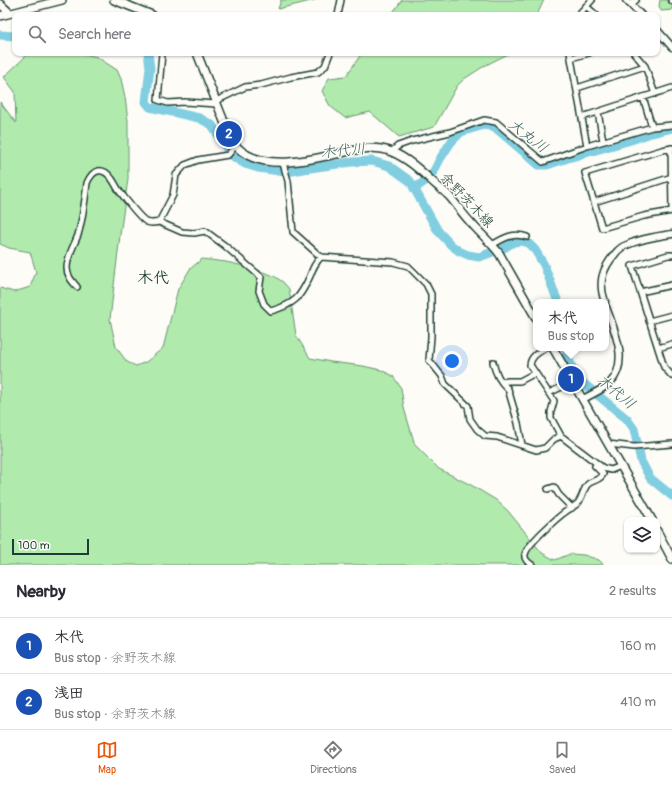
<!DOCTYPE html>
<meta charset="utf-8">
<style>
:root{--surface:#fff;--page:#f2f2f3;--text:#2b2b33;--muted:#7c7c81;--line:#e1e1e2;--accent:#ea580c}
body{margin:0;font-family:Pangolin,"Klee One",sans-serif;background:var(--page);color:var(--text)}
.controls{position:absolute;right:12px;bottom:12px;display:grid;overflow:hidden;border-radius:8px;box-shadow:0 1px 3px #0004}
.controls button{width:36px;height:36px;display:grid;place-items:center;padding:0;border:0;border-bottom:1px solid var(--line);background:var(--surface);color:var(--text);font:20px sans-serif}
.scale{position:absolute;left:12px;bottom:10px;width:77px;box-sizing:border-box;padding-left:4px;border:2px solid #1f3d34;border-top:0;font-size:11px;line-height:14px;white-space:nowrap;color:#1f3d34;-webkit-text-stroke:3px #fdfcf7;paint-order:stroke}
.you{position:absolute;left:452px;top:361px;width:14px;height:14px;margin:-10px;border:3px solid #fff;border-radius:50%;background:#1a73e8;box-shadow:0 0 0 6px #1a73e833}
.badge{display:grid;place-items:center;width:26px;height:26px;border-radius:50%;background:var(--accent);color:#fff;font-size:13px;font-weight:700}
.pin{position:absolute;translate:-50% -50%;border:2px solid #fff;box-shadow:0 1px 4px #0006}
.popup{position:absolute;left:533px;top:299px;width:76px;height:52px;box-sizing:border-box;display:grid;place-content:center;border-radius:8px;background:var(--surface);filter:drop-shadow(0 1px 3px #0005);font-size:13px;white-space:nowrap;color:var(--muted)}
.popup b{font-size:15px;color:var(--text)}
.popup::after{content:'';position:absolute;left:50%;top:100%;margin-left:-8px;border:8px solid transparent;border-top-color:var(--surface)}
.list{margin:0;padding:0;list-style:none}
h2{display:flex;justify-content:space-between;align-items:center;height:52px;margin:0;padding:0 16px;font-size:17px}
h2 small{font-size:13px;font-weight:400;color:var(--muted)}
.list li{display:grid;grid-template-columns:26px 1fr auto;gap:12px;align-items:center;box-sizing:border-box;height:56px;padding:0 16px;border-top:1px solid var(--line)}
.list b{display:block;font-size:15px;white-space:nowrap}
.list p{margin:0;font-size:13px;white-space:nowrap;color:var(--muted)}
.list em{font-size:13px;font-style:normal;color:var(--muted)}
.icon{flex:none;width:22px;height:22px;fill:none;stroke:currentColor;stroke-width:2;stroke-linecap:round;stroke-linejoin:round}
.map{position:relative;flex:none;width:672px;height:565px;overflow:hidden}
.search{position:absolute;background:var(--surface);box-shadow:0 1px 3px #0004;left:12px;right:12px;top:12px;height:44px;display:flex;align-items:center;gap:10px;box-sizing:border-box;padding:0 14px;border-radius:8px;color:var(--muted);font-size:15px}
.sheet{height:164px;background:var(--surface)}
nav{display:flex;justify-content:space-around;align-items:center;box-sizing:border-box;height:56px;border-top:1px solid var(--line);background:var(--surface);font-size:11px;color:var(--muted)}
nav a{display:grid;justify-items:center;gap:2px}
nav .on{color:var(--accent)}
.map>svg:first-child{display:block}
.green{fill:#b1eaad;stroke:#689470}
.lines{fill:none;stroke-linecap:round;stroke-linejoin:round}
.river{stroke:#81cee1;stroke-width:9}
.minor-casing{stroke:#1f3d34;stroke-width:8}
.tertiary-casing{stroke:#1f3d34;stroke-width:9}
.secondary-casing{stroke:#1f3d34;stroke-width:10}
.minor{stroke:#fdfcf7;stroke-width:5}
.tertiary{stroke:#fdfcf7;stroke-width:6}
.secondary{stroke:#fdfcf7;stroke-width:7}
.labels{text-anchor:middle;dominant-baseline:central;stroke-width:3;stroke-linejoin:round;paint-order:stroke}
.street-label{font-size:14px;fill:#1f3d34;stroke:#fdfcf7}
.water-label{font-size:15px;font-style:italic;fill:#38615f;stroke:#fdfcf7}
.quarter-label{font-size:16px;font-weight:bold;fill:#1f3d34;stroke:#fdfcf7}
</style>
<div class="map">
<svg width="672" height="565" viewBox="0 0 672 565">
<rect width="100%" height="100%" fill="#fdfcf7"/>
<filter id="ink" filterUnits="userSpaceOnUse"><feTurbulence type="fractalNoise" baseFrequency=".025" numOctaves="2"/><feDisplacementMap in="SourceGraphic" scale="8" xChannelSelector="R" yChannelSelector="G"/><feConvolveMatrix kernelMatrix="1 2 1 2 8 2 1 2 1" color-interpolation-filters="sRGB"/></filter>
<g filter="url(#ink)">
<!-- green -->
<path class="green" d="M281 0H315L278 9Z
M402 0H544L537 15H391Z
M660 0H672V10L661 11 659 6Z
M29 53H80L97 57 117 70 121 79 125 97 128 121V179L120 235 110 319 116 347 127 362 136 366 146 362 163 348 178 289 190 269 202 259 226 262 249 267 274 276 283 282 289 289 296 335 310 358 331 362 363 366 381 370 393 376 401 388 404 408 415 445 439 469 471 485 496 500 508 511 542 553 555 560 570 554 584 555 599 560 604 565H0V288L14 292 30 287 36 272 30 252 9 248 0 244V102L16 123 15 92 4 77Z
M362 53H510L486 65 464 79 457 86 434 127 399 137 370 112 345 118 330 106 322 91 329 78 346 76Z"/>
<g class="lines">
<!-- river -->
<path class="river" d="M0 35 15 36
M148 53 150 68 146 102 150 107 199 118 212 125 231 155 245 164 258 168 287 172 303 169 352 162 372 161 389 166 410 181 438 231 451 245 459 251 468 255 479 257 504 248 514 242 521 241 528 243 535 250 544 265 558 302
M414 189 425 181 434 171 440 159 451 142 461 132 484 125 490 126 497 129 539 165H547L568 158 631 140 651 133 672 128
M566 348 567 354 571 365 578 379 627 419 634 429 641 461 650 478 672 496"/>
<defs>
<path id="minor" d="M671 0 672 1
M631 5 636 0
M586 6 596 15
M338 15 341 0
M578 15 592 0
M162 53 158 100 168 103 185 102 217 104
M570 53 587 146
M634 53 645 66 655 94
M571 58 589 53
M577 88 645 66
M643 97 652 127
M216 101 245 87 261 85 291 77 318 72 325 66 330 53
M598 112 603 141
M582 117 672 88
M235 146 228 155 198 160 185 165 176 175 173 195 159 222 182 232 194 233 205 231 224 245 261 277 259 291 264 304 271 311C295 304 300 298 310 276 313 268 315 263 321 257
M671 148 672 211
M672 148 662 150 585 173 602 228 644 216 672 211
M391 152 398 146 412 141 450 132 484 120 496 122 543 162 587 146 652 127 672 125
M283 163 288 181 293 232 321 257 393 262 408 266 426 284 431 294V337L429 360 442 376 445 384 468 406 470 419 477 429 485 436 497 437 536 450 545 448 554 439 561 436 603 468 611 470 621 466
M594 202 672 177
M492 245C504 238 514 232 527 237
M672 255H668L632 266 664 367 672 376
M77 287C72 281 67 276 67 268 67 256 74 246 78 235 83 218 85 200 87 183 93 169 103 166 112 179 115 183 117 188 120 192 125 198 140 219 147 222 151 224 155 223 159 222
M640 292 672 285
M649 321 672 315
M545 348C538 353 531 356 530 365L554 401 551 412V418L561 436
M658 348 672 344
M493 362C495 373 500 382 508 389L518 423 522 445
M502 382 508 381H520L535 373
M549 393 572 382
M608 444 634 447 672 444
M548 489 554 487 559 495 572 508
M532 565C529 563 524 559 525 555 526 545 559 516 568 510 571 508 575 506 578 503 583 497 583 489 588 484 593 480 601 480 603 474L595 466"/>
<path id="tertiary" d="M626 0 641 15
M657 30 672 47
M605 302C598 283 602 269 615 254 618 250 623 246 627 245 640 239 658 236 672 234
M583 399C589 396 605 388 610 383 630 362 614 330 606 307"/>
<path id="secondary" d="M114 0 152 15
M0 4 10 13
M0 16 62 0
M197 53 229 134C232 139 233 144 237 147 260 171 304 161 332 155 352 151 372 144 392 152 407 158 421 171 433 182 438 187 444 191 449 196 457 205 464 216 472 224 481 234 491 243 499 253L536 318
M553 348 652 520
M657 531 672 559"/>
</defs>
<!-- minor casing -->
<use href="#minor" class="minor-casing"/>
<!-- tertiary casing -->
<use href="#tertiary" class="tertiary-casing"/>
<!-- secondary casing -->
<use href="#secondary" class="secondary-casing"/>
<!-- minor -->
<use href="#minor" class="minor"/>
<!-- tertiary -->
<use href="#tertiary" class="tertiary"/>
<!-- secondary -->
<use href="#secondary" class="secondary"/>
</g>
</g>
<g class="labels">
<!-- street labels -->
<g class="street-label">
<text transform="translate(467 200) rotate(46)">余野茨木線</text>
</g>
<!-- water labels -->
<g class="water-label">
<text transform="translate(528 136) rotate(38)">大丸川</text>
<text transform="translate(343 151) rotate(-6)">木代川</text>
<text transform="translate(616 392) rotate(40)">木代川</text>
</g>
<!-- quarter labels -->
<g class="quarter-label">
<text x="153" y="278">木代</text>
</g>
</g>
</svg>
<div class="controls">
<button><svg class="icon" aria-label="layers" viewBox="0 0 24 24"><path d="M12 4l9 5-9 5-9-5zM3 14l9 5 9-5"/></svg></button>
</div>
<div class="scale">100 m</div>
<div class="you"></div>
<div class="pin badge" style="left:571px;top:379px;background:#1a4fb4">1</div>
<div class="popup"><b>木代</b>Bus stop</div>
<div class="pin badge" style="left:229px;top:134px;background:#1a4fb4">2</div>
<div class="search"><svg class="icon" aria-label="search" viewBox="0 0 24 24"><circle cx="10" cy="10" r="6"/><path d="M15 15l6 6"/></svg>Search here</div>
</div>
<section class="sheet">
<h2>Nearby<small>2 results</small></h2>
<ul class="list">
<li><span class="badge" style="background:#1a4fb4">1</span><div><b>木代</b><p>Bus stop · 余野茨木線</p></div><em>160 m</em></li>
<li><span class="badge" style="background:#1a4fb4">2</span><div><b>浅田</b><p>Bus stop · 余野茨木線</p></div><em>410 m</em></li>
</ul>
</section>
<nav>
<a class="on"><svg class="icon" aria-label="map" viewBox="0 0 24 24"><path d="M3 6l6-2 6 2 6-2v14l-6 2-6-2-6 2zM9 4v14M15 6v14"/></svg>Map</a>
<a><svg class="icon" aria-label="directions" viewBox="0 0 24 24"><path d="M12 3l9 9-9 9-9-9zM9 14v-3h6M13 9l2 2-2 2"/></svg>Directions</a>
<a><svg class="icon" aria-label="saved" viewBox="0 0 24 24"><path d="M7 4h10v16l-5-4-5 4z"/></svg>Saved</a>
</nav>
